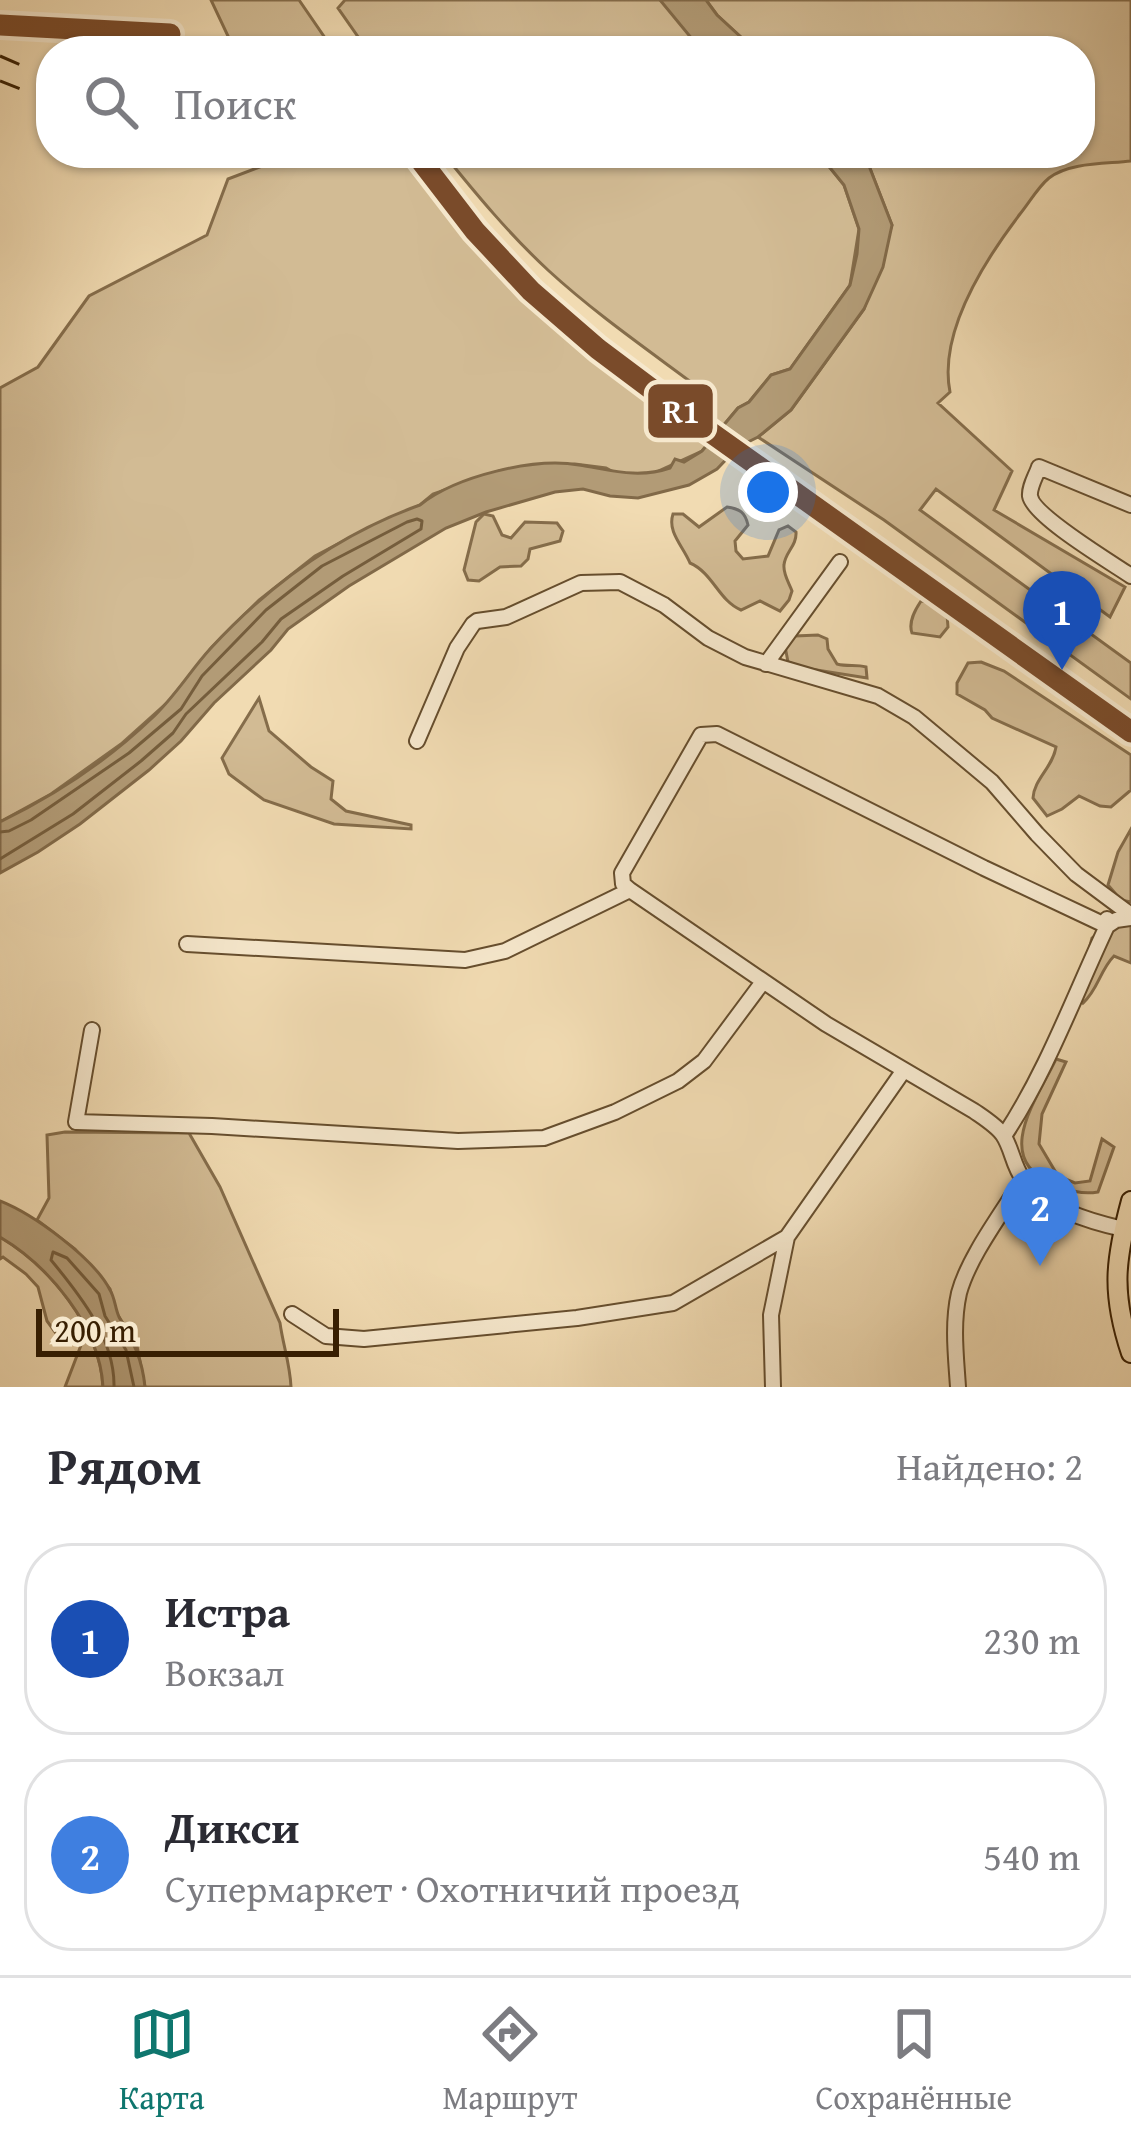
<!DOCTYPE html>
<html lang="ru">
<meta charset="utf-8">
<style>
:root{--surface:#fff;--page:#f2f2f3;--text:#2b2b33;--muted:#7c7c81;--line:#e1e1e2;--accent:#0f766e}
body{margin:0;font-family:"Gentium Book Plus",serif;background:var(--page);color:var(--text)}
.scale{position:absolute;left:36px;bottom:30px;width:303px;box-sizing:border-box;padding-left:12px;border:6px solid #381f02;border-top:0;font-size:33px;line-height:42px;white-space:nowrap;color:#381f02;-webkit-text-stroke:9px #f6e8cd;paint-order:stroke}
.you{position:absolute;left:768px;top:492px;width:42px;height:42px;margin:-30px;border:9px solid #fff;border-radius:50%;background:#1a73e8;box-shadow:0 0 0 18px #1a73e833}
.badge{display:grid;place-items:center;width:78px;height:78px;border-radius:50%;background:var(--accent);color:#fff;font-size:39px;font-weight:700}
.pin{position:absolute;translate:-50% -99px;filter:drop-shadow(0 3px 6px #0008)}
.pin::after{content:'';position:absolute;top:63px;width:42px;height:36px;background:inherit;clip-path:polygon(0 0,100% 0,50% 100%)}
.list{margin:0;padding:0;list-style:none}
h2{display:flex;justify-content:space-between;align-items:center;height:156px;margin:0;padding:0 48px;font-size:51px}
h2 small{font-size:39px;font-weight:400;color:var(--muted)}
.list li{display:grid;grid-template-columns:78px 1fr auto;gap:36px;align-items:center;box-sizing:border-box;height:192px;margin:0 24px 24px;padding:0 24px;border:3px solid var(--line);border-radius:48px}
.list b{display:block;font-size:45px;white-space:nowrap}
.list p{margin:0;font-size:39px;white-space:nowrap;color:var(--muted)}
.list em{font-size:39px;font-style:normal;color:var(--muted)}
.icon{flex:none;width:66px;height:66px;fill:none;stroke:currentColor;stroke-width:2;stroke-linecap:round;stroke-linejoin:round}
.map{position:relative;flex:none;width:1131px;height:1387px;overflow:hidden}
.search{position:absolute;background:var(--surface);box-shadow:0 3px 9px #0004;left:36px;right:36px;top:36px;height:132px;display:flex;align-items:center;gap:30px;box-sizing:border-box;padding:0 42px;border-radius:48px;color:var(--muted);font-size:45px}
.sheet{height:588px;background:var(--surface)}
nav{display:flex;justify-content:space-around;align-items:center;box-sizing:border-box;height:168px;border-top:3px solid var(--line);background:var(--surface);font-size:33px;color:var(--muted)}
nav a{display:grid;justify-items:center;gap:6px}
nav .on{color:var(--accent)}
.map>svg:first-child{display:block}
.green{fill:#d2bb94;stroke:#856d4b;stroke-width:3}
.water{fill:#b29b76;stroke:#816948;stroke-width:3}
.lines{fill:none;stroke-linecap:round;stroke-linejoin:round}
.shore{stroke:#755d3c;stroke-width:3}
.minor-casing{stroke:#664e2e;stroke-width:18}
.major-casing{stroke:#381f02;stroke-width:22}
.minor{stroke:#f6e8cd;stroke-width:14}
.major{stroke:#f1dbb2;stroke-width:18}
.rail{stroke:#381f02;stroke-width:3;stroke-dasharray:21 21;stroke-linecap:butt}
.rail-1-casing{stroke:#f6e8cd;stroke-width:30}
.rail-1{stroke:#7a4b2a;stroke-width:21}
.line-badge{stroke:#f6e8cd;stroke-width:4.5}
.badge-label{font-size:33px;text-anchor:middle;font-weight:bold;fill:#fff}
</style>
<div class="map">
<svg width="1131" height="1387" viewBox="0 0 1131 1387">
<rect width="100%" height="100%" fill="#f1dbb2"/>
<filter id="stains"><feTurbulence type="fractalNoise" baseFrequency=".00167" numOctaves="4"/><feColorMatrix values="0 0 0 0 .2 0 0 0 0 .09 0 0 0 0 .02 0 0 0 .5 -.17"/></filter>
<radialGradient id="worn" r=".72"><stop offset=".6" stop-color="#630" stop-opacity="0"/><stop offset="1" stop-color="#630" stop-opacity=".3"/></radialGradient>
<!-- green -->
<path class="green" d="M211 0H299L334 51H235Z
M345 0H671L719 51H368L338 8Z
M706 0H1131V161C1106 164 1070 162 1049 178 1038 187 1029 203 1020 214 985 260 938 332 950 392L938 403 1012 471 994 510 1125 587 1110 617 936 489 920 510 1131 663V699L884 520 758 437 791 410 864 309 892 225 864 153H1080V51H756L717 15Z
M272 153H405C443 203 481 253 525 298 571 344 627 382 679 422L703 391C651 352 597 315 549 271 510 235 476 194 443 153H818L844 185 859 229 850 285 790 369 771 375 749 402 738 408 702 451 654 473 617 474 606 468 575 464 499 471 433 494 420 505 351 537 315 556 259 600 212 647 170 700 121 744 51 794 0 822V388L38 367 89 296 207 235 228 179 273 162Z
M727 507C740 509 745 512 748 525L735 541 736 551 743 559 768 556 779 530 788 526 796 532C797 546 785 552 784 565 783 574 789 583 792 591L789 600 780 611 760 601 741 610C719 601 713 573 690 563 683 546 667 532 673 514H683L699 527Z
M484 514 493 516 502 535 511 538 525 522 557 523 563 531 560 541 530 549 528 559 521 566 500 567 479 581 468 580 464 570 476 522Z
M921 601 931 602 947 615 948 627 940 637 912 633C908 622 915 610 921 601Z
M818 635 827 639 828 649 837 664C848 667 856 664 866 667L867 678 804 668 788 662 784 641 795 636Z
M981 662 1004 671 1131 755V790L1111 807 1100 806 1079 796 1062 809 1047 816 1033 798C1034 779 1053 767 1056 747L992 718 985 710 957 694V683L968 663Z
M259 698 269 731 311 767 333 781 331 799 346 811 411 825V829L334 824 264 800 229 774 222 758Z
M1131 829V902L1121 900 1108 885 1118 852Z
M1118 917 1131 922V963L1114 956C1100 970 1098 990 1083 1003L1077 994 1092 938Z
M1056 1059 1066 1062 1042 1114 1039 1144 1058 1176 1075 1183 1090 1181 1102 1139 1114 1147 1098 1192C1080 1195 1069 1190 1052 1183 991 1159 1038 1097 1056 1059Z
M65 1132 189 1133 220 1187 280 1323C283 1345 290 1364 291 1387H145L137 1346 116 1312 110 1289 75 1249 37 1220 49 1198 47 1135Z
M0 1237C49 1266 100 1327 103 1387H65L83 1340 78 1332 58 1336 47 1321 38 1287 26 1274 3 1257 0 1259Z"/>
<!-- water -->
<path class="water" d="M660 0H706L717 15 756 51H702Z
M818 153H864L892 225 883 267 864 309 791 410 758 437 738 447 717 469 689 485 638 498 610 496 583 489 555 492 486 512 446 528 349 586 288 629 271 650 214 703 181 741 149 770 80 824 38 852 0 873V822C53 796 108 760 151 719 174 698 190 671 210 649 268 586 339 534 420 505 456 476 535 457 579 465 611 470 638 479 670 468L675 459 684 462 702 451 738 408 749 402 771 375 790 369 850 285 857 254 859 229 844 185Z
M0 1201C33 1214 94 1258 110 1290 115 1298 115 1308 119 1317 133 1342 142 1357 145 1387H103C100 1327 49 1266 0 1237Z"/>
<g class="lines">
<!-- shore -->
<path class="shore" d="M0 832 9 831 31 820 129 753 181 709 202 676 266 610 322 566 407 522 417 519 422 521 421 529 343 576 281 619 262 642 186 714 173 733 141 761 73 814 0 859
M114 1387C115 1339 80 1295 51 1260L53 1252 67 1258 99 1294 105 1316 126 1350 134 1387"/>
<defs>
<path id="minor" d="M1131 505 1039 467C1036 476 1029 487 1030 496 1033 516 1112 563 1131 576
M766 664 840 562
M417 741 457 648 473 624 477 621 506 617 581 583 620 582 664 605 708 638 745 657 878 696 914 717 992 782 1037 834 1076 874 1131 915
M187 944 465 960 505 951 630 890
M92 1030 76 1122 212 1126 458 1141 544 1138 615 1112 678 1081 704 1061 762 983
M1004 1136C1047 1071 1074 996 1107 926V919
M1123 1229C1088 1221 1047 1209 1023 1179 1013 1166 1012 1148 1003 1135 997 1126 984 1118 974 1111L826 1024 630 890 623 884 622 873 701 735 717 734 984 868 1107 926 1116 920 1131 918
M292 1314 326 1336 364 1339 577 1318 673 1303 787 1237 904 1070
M773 1387 771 1315 787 1237
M958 1387C956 1356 952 1324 959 1293 969 1256 1003 1212 1023 1179"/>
<path id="major" d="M1131 1201C1115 1260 1111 1293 1131 1353"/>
</defs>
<!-- minor casing -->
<use href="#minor" class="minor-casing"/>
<!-- major casing -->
<use href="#major" class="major-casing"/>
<!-- minor -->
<use href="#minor" class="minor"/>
<!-- major -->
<use href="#major" class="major"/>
<!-- rail -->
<path class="rail" d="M0 25 170 34
M0 56 51 78
M0 81 41 97"/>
<defs>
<path id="rail-1" d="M0 25 170 34
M415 153 475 231 531 291 598 349 682 412 1131 732"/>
</defs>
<!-- rail-1 casing -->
<use href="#rail-1" class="rail-1-casing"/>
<!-- rail-1 -->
<use href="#rail-1" class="rail-1"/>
</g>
<rect class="line-badge" x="646" y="382" width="69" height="58" rx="12" fill="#7a4b2a"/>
<g class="badge-label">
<text x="681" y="423">R1</text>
</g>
<rect width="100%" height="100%" filter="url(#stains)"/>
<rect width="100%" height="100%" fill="url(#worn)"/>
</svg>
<div class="scale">200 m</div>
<div class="you"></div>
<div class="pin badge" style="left:1062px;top:670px;background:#1a4fb4">1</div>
<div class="pin badge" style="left:1040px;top:1266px;background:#3f7fe0">2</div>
<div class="search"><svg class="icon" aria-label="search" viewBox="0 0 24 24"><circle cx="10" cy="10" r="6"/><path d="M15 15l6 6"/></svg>Поиск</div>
</div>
<section class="sheet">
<h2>Рядом<small>Найдено: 2</small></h2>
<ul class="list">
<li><span class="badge" style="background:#1a4fb4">1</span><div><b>Истра</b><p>Вокзал</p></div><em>230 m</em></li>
<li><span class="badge" style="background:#3f7fe0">2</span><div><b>Дикси</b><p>Супермаркет · Охотничий проезд</p></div><em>540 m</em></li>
</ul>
</section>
<nav>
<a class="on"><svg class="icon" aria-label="map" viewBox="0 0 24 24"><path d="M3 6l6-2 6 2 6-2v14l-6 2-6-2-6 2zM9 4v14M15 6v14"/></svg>Карта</a>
<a><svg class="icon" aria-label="directions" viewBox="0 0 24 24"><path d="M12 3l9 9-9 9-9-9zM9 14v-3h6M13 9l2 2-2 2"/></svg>Маршрут</a>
<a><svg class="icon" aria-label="saved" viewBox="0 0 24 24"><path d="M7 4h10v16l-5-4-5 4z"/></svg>Сохранённые</a>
</nav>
